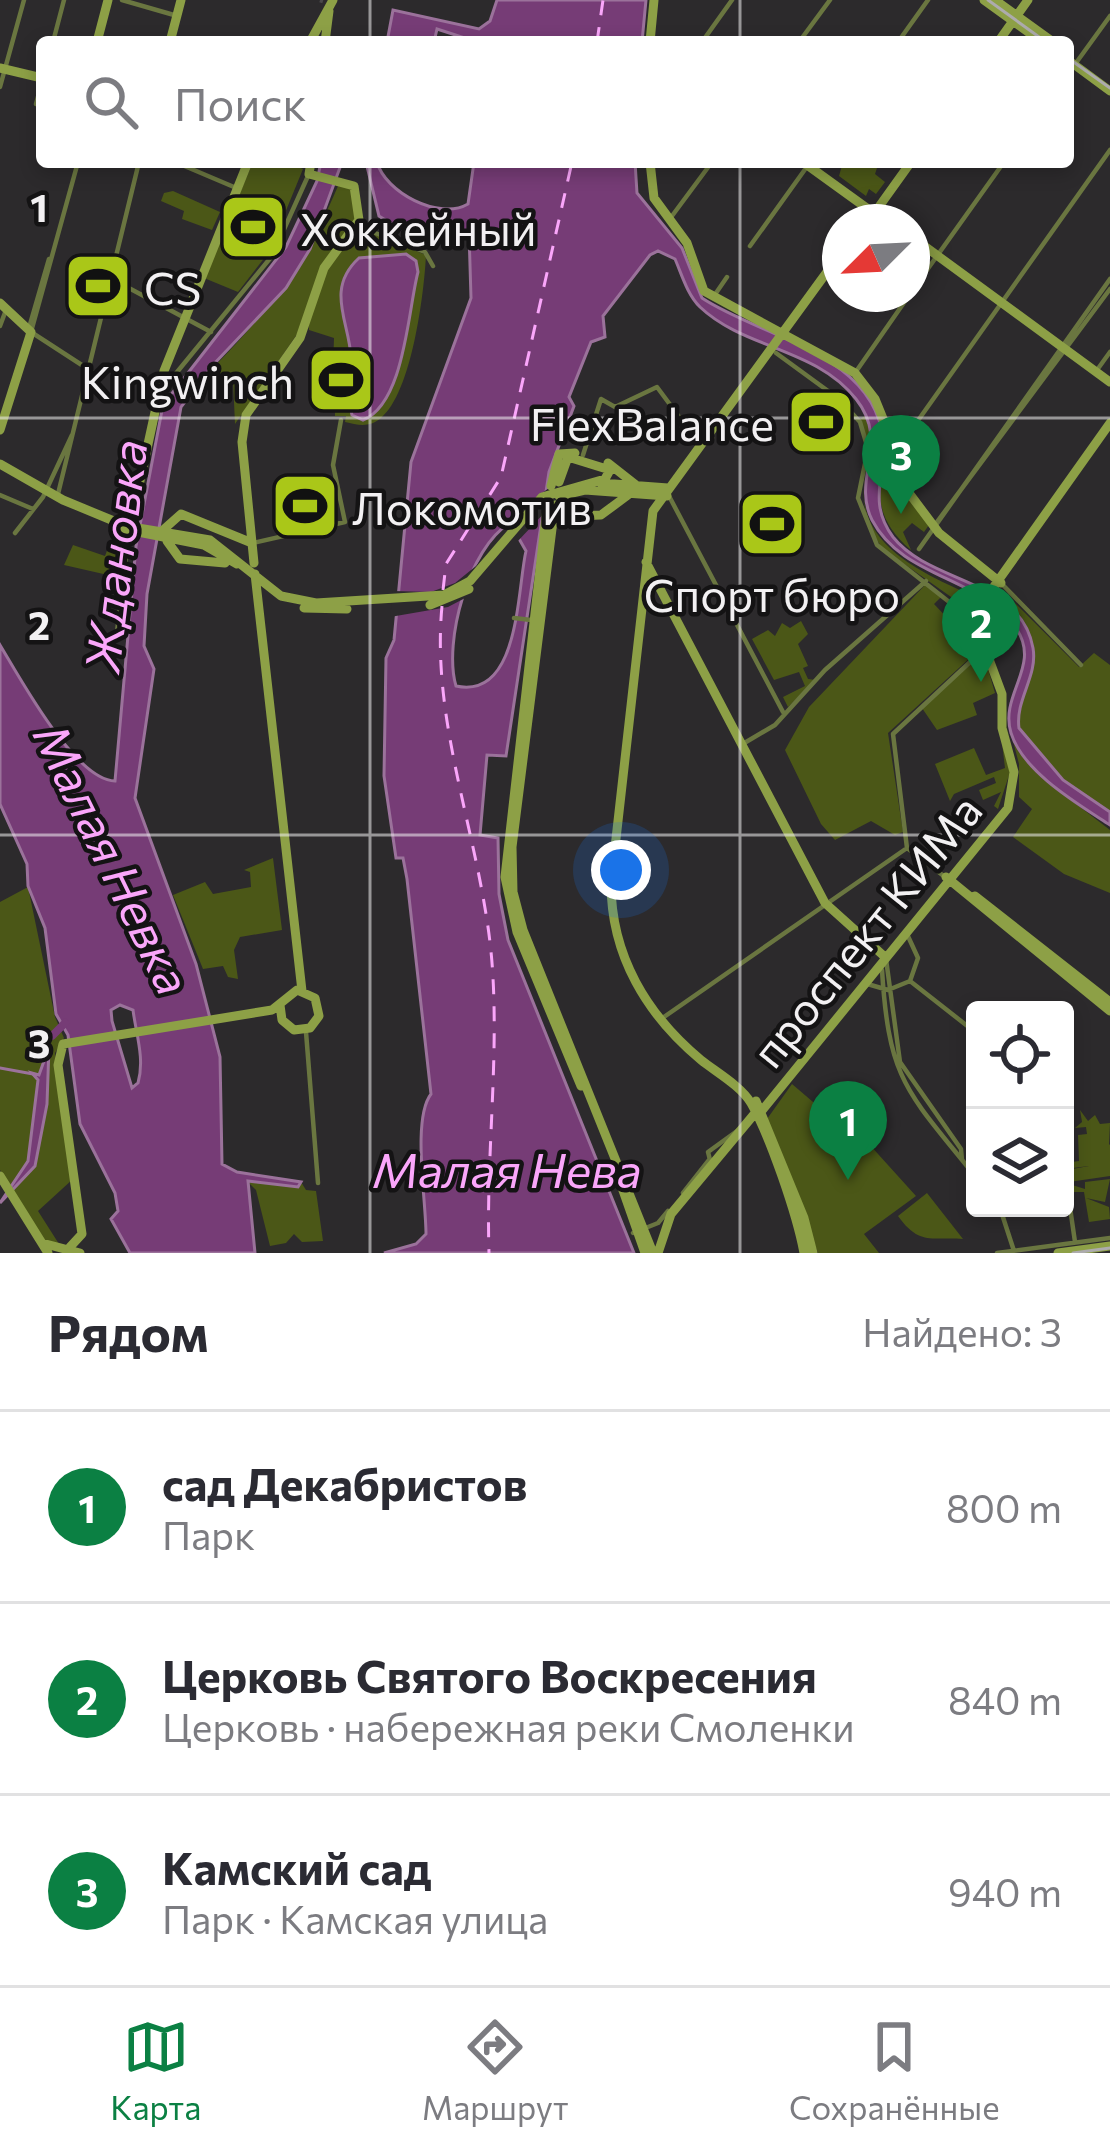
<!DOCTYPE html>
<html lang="ru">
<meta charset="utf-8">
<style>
:root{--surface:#fff;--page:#f2f2f3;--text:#2b2b33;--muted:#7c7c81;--line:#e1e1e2;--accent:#0b8043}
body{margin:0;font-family:Commissioner,sans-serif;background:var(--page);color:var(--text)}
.controls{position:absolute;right:36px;bottom:36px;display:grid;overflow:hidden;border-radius:12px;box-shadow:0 6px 18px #0003}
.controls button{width:108px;height:108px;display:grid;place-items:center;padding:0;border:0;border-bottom:3px solid var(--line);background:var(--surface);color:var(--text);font:60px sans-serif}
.compass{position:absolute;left:822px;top:204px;width:108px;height:108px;border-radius:50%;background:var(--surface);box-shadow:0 6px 18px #0003;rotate:246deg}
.you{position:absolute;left:621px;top:870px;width:42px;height:42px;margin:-30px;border:9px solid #fff;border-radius:50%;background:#1a73e8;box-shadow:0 0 0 18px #1a73e833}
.badge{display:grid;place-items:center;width:78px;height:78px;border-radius:50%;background:var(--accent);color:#fff;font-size:39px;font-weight:700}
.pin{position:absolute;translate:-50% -99px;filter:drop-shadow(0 3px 6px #0008)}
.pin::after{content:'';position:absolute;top:63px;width:42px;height:36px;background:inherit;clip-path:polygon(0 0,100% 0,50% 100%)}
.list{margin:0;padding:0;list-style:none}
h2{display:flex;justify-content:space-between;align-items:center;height:156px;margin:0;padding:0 48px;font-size:51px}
h2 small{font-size:39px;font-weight:400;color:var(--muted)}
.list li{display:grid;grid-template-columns:78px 1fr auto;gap:36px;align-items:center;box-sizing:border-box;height:192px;padding:0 48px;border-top:3px solid var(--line)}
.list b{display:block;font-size:45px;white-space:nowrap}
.list p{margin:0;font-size:39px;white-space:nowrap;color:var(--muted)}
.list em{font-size:39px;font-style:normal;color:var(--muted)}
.icon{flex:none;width:66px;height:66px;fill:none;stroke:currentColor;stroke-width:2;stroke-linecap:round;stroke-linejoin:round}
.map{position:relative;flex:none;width:1110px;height:1253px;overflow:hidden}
.search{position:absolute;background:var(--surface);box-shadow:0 6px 18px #0003;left:36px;right:36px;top:36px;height:132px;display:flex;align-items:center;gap:30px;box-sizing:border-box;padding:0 42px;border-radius:12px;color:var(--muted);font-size:45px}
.sheet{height:732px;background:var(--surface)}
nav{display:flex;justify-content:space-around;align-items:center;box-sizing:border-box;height:168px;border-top:3px solid var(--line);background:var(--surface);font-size:33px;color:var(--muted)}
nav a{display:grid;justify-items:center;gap:6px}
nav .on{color:var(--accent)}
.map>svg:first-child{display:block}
.green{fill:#4b5717;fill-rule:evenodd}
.water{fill:#763c76;stroke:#9b729b;stroke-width:3;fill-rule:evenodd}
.pier{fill:#2c2a2c}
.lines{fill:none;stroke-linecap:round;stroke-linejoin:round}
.stream{stroke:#9b729b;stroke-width:3}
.river{stroke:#763c76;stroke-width:8}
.ferry{stroke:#faa6fa;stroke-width:3;stroke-dasharray:15 12;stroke-linecap:butt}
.street-tunnel{stroke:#4a484a;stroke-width:4.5;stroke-dasharray:4.5 2;stroke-linecap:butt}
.street{stroke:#6a7640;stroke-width:4.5}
.secondary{stroke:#8da046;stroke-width:9}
.tram{stroke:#adabad;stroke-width:3}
.grid{fill:none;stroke:#f2f0f2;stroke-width:3;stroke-opacity:0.55}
.labels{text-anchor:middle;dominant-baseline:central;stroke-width:9;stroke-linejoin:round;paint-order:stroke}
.poi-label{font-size:45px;fill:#f2f0f2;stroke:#141314;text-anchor:start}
.street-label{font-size:45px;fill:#f2f0f2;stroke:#141314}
.water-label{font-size:48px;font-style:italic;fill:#faa6fa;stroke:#141314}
.grid-label{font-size:39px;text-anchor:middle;font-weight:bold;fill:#f2f0f2;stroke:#141314;stroke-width:9;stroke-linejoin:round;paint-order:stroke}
</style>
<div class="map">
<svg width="1110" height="1253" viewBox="0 0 1110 1253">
<rect width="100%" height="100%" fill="#2c2a2c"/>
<!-- green -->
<path class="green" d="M253 162H286L303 169 269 252 238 292 204 278Z
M843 162H879L875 174 885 182 876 194 869 189 866 196 839 176Z
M338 186 351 188 357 221 324 264 302 327 235 424 233 380 212 369C271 308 305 264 338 186Z
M173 191 220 212 212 230 182 219 184 211 161 201 164 193Z
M358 228 426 255C424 294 412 392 381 418 369 428 358 425 345 422L346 416H335V406L323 399 333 380 346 389 348 372 333 367 334 338 309 330 308 321 326 267ZM377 255 418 272 399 368 386 400 363 420 352 415 350 346 341 310Z
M813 351C869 383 884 403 886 466L929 525 924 532 912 523 903 532 911 550C853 502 898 460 869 402 857 379 833 366 813 351Z
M865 416C879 452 862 465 864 498 868 554 938 579 979 599L971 611 883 549C844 496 881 469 860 419Z
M325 483 334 516 284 529 275 497Z
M73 545 105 556 108 548 120 552 121 578 64 565Z
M926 584 941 597 934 604 954 625 960 620 983 646 888 733 903 832 895 835 871 821 835 840 821 824 785 750 809 707Z
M1004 592 1079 667 1094 653 1110 665V812L1064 780 1019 728C1013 673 1065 647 997 597Z
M801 621 808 634 798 644 808 666 803 668 808 679 816 680 788 707 783 697 805 686 799 672 774 680 752 639 768 630 775 636 782 623 790 628Z
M983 652 995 693 973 703 977 715 937 730 922 708Z
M1011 733 1045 780 1110 830V893L1064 874 1013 837 1032 809 1019 797V764Z
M1002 743 1010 772 998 809 994 806 1001 792 983 800 979 790 996 783 994 777 954 794 950 801 935 764 974 748 986 775 1005 768Z
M273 858 282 930 240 937 234 950 238 979 228 977 223 966 203 969 173 895 205 882 213 894 251 887 250 872 244 870Z
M28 887 55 1017 64 1038 55 1053 73 1179 38 1211 59 1244H46L0 1170V902Z
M792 1084 847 1131 841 1150 852 1164 869 1144 916 1196 864 1234 879 1253H818L767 1119Z
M1080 1110 1088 1121 1095 1115 1100 1124 1110 1123 1109 1144 1104 1139 1110 1145V1176L1069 1182 1067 1170 1089 1166 1065 1169V1163L1079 1161 1078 1135 1087 1134 1086 1127 1075 1128 1082 1122Z
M255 1179 297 1186 301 1182 306 1190 316 1191 323 1241 302 1242 294 1234 286 1243 270 1246 256 1190 247 1181Z
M1110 1179 1105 1202 1086 1198 1109 1207 1110 1219 1089 1222 1084 1192H1073L1069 1184 1085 1189V1182Z
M927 1193 963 1239C934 1236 920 1247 898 1216Z"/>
<!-- water -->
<path class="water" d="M497 0H646L642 42H477L437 29 434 42H387L393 10 479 29 490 21Z
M321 162H342L310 249 286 288 213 365 181 407 147 594 144 646 154 669 135 798 196 964 220 1057 222 1164 237 1172 301 1182 298 1187 248 1181 255 1253H130L111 1219 118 1211 115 1193 80 1124 68 1035 56 1014 45 928 28 886 27 864 0 804V645C20 678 75 780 115 781L136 546 163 405 286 247 317 181ZM120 1005 133 1010C136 1034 145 1059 138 1083L132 1088 112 1021 111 1010Z
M366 162H377C385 192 439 221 468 204L474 162H635L637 193 682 248 702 298C760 337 875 353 883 440 886 476 867 502 893 537 930 584 1021 579 1033 648 1038 676 1015 700 1019 728L1063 780 1110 812V825C1078 804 1023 772 1011 733 999 694 1042 666 1016 628 980 576 903 579 872 520 851 478 891 443 856 399 816 348 744 349 700 307 687 294 682 275 675 259L658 251 650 255 603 316 605 337 591 342 569 397 574 406 549 472 506 756 487 755 480 835 498 838 499 894 508 940 634 1253H384L416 1244 426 1234C426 1199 412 1119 431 1094L407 879 403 858H396L384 776 386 658 394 640 411 462 471 298 469 232 438 223 419 241 379 216ZM510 523 526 551C517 589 520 700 456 686 443 642 469 547 510 523Z
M406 254 416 261 418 272C408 309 405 403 363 420L352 415C347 397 352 376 351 357 349 321 325 289 359 258Z
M49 1047 47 1104 35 1166 0 1203 28 1161 38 1080 32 1073 39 1075Z"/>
<!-- pier -->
<path class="pier" d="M553 485 549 508 517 542 509 531 502 535 469 596 448 607 390 617 393 591 431 592 455 583 476 566 519 510Z"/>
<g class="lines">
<!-- stream -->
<path class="stream" d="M0 1068 33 1074"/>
<!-- river -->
<path class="river" d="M52 1036 65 1023"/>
<!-- ferry -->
<path class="ferry" d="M597 42 603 0
M443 590 446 564 501 477 572 162
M442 606C430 732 487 853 493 978 498 1069 486 1161 489 1253"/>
<!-- street-tunnel -->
<path class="street-tunnel" d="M320 0 323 1"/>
<!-- street -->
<path class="street" d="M122 0 174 15
M53 42 64 0
M702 42 732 0
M799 42 830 0
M898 42 928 0
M1068 74 1110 16
M0 87 24 0
M36 104 42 82
M78 162 31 332 91 371
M175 162 234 187
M669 220 712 162
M357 226 425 252 433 266
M750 246 806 168
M112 279 211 332
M912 291 1004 162
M716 293 727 277
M0 326 6 310
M29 328 49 259
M776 353 839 399 860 422 868 449 858 498 877 545 972 620
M1097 370 1110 352
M855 373 910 294
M164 388 272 256 308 176
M891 444 907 436 1110 150
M583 455 601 399 615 407 657 387 680 418 712 438
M58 494 139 162
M0 495 33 509
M669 496 783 712
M934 526 1110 289
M15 533 43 497 72 435
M253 543 345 522 333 465 341 420
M919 549 1110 279
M1001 583 1081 665
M514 618 531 620
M117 632 129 531
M741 745 775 725 825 670 926 581
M907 848 893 734 984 649
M907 848 945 877
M886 959 900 1062 961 1149 962 1160
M882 970C889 1082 907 1091 975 1176
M910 981 975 1032
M864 983 888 990 910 981 918 958 907 934
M661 1019 907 848
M306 1032 318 1183
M710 1160 708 1152 737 1131
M1065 1173 1075 1242
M683 1193 709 1160
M1000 1208 1014 1251
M633 1233 658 1223 668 1211
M997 1253 1110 1238"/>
<!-- secondary -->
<path class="secondary" d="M984 0 1042 42
M995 0 1053 42
M97 42 108 0
M170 42 181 0
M310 42 333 0
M325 42 329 11
M650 42 654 0
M998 42 1028 0
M1068 60 1110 91
M0 68 42 78
M650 162 654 198 687 243 704 291 855 373 875 399 886 426 891 469 939 533 1001 583
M803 162 886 222
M868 222 911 162
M912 237 1110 382
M0 303 31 332 0 430
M608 463 636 485
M0 464 63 500 126 526 210 540 281 596 316 603 444 595 470 581 542 497 605 479 610 470 568 457 559 482
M601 483 668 488
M551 486 559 454 575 453
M559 496 585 490 667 496
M555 505 512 847 513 892 523 930 653 1253
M547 508 505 877 517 932 581 1086
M551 517 601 515 628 495
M123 529 204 545 237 564
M163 530 181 514 252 543
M129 531 164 371 248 162
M167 541 180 559 225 563
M646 562 825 903 885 957
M254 563 242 442 246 415 300 338 324 268 359 220 354 186 309 174 311 162
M255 574 302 991
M430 605 469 589
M304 608 347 609
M946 877 1110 1011
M975 896 1110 1002
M756 1101 804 1218 813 1253
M760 1113 1008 808 1014 772 1002 728V694L973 616 1110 423
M0 1176 48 1253
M619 1179 645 1253
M42 1243 80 1253
M70 1247 82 1234 58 1065 63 1044 272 1010 297 990 315 998 319 1016 310 1028 294 1030 282 1020 280 1005
M658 1253 671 1214 756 1112
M804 1253C797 1215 770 1136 751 1103 741 1086 716 1072 701 1060 647 1015 611 956 611 883L653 511 840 254
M1058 1253 1110 1246"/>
<!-- tram -->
<path class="tram" d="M988 0 1046 42
M1068 58 1110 88
M1073 1253 1110 1248"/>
</g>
<!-- grid -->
<path class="grid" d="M370 0V42M740 0V42M370 162V1253M740 162V1253M0 418H1110M0 835H1110"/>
<!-- icons -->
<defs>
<symbol id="stadium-square" viewBox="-11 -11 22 22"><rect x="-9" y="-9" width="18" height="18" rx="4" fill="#aac718" stroke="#141314"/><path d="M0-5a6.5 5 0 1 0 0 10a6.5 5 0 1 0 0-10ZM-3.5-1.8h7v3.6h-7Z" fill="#111"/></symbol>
</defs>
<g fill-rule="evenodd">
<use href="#stadium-square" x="215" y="189" width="76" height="76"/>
<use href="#stadium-square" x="60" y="248" width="76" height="76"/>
<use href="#stadium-square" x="303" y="342" width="76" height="76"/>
<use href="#stadium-square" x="783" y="384" width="76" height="76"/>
<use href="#stadium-square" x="267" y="468" width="76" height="76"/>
<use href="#stadium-square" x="734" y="486" width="76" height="76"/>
</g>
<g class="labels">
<!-- poi labels -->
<g class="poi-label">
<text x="300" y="227">Хоккейный</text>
<text x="144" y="286">CS</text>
<text x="294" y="380" text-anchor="end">Kingwinch</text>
<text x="774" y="422" text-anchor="end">FlexBalance</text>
<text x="352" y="506">Локомотив</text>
<text x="772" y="593" text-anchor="middle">Спорт бюро</text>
</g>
<!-- street labels -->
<g class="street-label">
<text transform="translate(865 930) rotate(-51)">проспект КИМа</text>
</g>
<!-- water labels -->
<g class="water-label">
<text transform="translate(114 556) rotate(-83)">Ждановка</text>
<text transform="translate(114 858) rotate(64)">Малая Невка</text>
<text x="507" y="1168">Малая Нева</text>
</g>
</g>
<g class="grid-label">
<text x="39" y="222">1</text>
<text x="39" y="640">2</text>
<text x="39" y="1058">3</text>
</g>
</svg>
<div class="controls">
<button><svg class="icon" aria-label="locate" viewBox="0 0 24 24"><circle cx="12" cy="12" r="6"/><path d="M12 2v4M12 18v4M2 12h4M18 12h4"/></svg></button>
<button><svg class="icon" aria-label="layers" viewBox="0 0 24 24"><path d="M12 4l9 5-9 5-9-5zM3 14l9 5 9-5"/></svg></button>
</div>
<svg class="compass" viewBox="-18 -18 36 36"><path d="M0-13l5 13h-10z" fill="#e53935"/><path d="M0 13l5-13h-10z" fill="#7c7c81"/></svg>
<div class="you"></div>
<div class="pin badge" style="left:848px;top:1180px">1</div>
<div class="pin badge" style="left:981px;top:682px">2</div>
<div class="pin badge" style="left:901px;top:514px">3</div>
<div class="search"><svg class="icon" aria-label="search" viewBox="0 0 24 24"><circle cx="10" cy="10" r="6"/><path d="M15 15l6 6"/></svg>Поиск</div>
</div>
<section class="sheet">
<h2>Рядом<small>Найдено: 3</small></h2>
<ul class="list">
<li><span class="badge">1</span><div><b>сад Декабристов</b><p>Парк</p></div><em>800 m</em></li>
<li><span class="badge">2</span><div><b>Церковь Святого Воскресения</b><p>Церковь · набережная реки Смоленки</p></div><em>840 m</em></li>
<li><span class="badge">3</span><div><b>Камский сад</b><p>Парк · Камская улица</p></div><em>940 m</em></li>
</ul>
</section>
<nav>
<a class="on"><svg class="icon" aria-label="map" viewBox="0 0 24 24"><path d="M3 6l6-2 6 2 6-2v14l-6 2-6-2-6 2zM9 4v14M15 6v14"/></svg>Карта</a>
<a><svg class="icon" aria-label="directions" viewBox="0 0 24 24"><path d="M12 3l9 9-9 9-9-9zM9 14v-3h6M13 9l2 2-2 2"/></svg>Маршрут</a>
<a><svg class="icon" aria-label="saved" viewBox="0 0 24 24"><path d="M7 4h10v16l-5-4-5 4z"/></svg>Сохранённые</a>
</nav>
